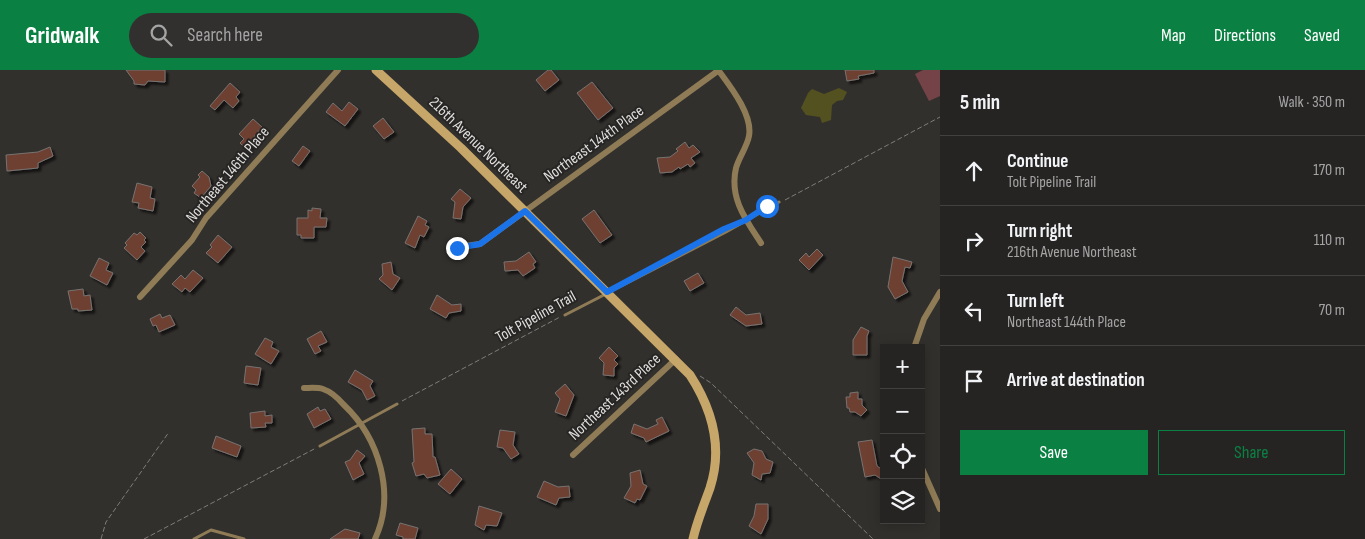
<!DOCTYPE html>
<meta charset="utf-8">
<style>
:root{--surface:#262422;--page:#32302f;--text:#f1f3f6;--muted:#a4a4a5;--line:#424140;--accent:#0b8043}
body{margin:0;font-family:"Sofia Sans Condensed",sans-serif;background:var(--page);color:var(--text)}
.controls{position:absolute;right:15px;bottom:15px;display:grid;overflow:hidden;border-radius:0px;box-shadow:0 2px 12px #0003}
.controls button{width:45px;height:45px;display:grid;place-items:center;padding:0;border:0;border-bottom:1px solid var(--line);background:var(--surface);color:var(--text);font:25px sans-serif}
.stop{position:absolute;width:15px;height:15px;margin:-11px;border:4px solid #1a73e8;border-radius:50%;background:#fff}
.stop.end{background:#1a73e8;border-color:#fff;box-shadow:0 1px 5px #0008}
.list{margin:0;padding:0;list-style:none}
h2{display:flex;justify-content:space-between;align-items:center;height:65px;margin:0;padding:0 20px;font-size:21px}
h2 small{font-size:16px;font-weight:400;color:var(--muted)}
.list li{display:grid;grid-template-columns:32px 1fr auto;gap:15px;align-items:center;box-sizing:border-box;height:70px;padding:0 20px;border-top:1px solid var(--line)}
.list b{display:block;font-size:19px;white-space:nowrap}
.list p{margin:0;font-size:16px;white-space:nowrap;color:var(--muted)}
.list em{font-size:16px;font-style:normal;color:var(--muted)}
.actions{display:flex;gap:10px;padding:15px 20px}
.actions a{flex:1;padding:11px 0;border:1px solid var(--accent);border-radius:0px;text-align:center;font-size:18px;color:var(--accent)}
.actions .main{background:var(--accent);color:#fff}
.icon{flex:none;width:28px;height:28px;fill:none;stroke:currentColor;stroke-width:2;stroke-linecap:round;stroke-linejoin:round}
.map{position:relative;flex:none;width:940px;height:469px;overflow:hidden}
header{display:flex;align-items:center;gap:30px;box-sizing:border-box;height:70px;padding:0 25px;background:var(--accent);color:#fff}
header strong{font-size:24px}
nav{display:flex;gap:28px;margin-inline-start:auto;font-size:18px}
.search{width:350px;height:45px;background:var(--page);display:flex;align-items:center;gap:12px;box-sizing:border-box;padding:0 18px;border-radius:28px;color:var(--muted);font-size:19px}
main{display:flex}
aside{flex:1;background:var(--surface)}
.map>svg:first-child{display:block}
.green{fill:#744348}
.water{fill:#545120}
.building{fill:#6e3f32;stroke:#777371;filter:url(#shadow)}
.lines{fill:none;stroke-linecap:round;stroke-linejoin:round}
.path{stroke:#807e7c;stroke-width:1;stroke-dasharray:5 2.5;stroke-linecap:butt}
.lane{stroke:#8f7c56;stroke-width:3}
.street{stroke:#8f7c56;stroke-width:6}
.secondary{stroke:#c6a669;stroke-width:9}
.route{stroke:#1a73e8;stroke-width:6}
.labels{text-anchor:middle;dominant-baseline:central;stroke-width:4;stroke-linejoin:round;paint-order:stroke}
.street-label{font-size:16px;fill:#dfdedc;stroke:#282624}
</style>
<header>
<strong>Gridwalk</strong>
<div class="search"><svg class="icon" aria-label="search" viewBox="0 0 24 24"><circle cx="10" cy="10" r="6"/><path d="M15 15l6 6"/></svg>Search here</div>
<nav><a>Map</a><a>Directions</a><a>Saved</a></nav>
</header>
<main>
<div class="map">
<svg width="940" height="469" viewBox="0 0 940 469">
<defs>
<filter id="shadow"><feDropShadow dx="3" dy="3" stdDeviation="1" flood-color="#0009"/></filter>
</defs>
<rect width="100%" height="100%" fill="#32302d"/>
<!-- green -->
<path class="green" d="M923 0H940V26L929 31 915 4Z"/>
<!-- water -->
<path class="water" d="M839 18 847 22 843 30 837 31 832 35 831 50 822 53 820 47 806 45 801 38 808 23 812 19 824 24Z"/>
<!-- building -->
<path class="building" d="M126 0H165V12L148 11 145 15 134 14V11Z
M548 0H551L559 10 545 21 536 10Z
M845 0H874V3L858 6 859 9 847 11Z
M592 12 613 38 598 50 577 23Z
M230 13 240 22 236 27 239 31 233 38 224 30 215 40 210 36Z
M349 32 358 39 345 56 326 42 333 33 342 41Z
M383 48 394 62 384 69 373 56Z
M253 49 262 57 253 68 256 70 247 80 240 73 244 69 239 64Z
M685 72 689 78 693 75 700 82 691 88 695 93 690 97 688 94 680 99 679 97 672 102 660 103 657 88 670 87 678 81 676 79Z
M303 76 310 81 299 96 292 91Z
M50 77 53 86 38 93V98L7 101 6 85 38 82Z
M202 101 209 107 211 116 201 128 194 123 196 120 192 116 200 107 198 105Z
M137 113 152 117 150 128 155 129 153 141 138 138 139 133 132 132Z
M460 119 471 128 463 137 461 149 453 148 455 132 451 129Z
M312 138 321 139 320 148H327L326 157H314V168H301V165H297V148H308V140L312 141Z
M594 140 612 165 600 173 582 149Z
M418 146 427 151 425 155 429 157 424 167 420 165 415 178 405 173Z
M140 162 146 168 144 170 146 172 141 177 145 181 137 190 124 178 127 175 125 173 134 163 137 165Z
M218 165 232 177 218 193 206 183 212 177 210 175Z
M817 179 823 185 809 200 799 190 806 183 809 187Z
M529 182 536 192 533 194 535 198 523 206 518 200 505 201 504 192 516 191Z
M893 187 912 192 910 198 905 197 902 211 908 222 895 229 888 217Z
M99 188 109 193 106 200 113 203 107 215 90 206Z
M391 192 393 204 400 208 392 220 379 209 383 205 382 194Z
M193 200 203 208 190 222 185 218 182 222 172 214 181 205 185 209Z
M698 203 704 213 690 221 684 211Z
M83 219 84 226 90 225 92 240 78 241V239H72L68 221Z
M437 225 452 235 461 234V241L449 243 446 248 430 239Z
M736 237 746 245 760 243 762 254 746 256 730 245Z
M160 244 162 248 170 245 175 255 159 262 156 255 153 256 150 249Z
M861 257 869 261 867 266V285H853V270Z
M321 261 327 272 318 276 321 281 315 284 307 269Z
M265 268 273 272 271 277 279 281 271 294 255 284Z
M609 277 618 286 614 290 618 294 614 298V306L603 305 604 293 599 288Z
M246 296 261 298 258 315 244 313Z
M355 300 373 311 370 316 375 326 367 330 362 320 348 312Z
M565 314 574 325 566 346 555 342 560 329 555 323Z
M858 322V329H862V335L867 340 861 346 855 342H850L849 338H847L846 327H850V323Z
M318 337 320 341 325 339 331 349 314 358 307 344Z
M265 341V346L272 345V353H265L266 357 251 358 250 343Z
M662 347 669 361 646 372 644 368 631 363 634 354 647 359 658 354 656 350Z
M425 358V364H432L433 387H435L440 405 427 408 424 404 416 406 412 393 414 392 412 359Z
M500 360 515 362 513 375 519 384 511 389 503 378 497 377Z
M216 366 241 376 237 387 212 378Z
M872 370 877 396 884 401V411L875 405 865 407 858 372Z
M754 379 762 381 766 389 773 392 770 403 762 404 761 410 752 405 754 393 747 383Z
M357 380 365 386 359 393 364 404 353 410 345 392 350 390Z
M451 399 462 409 450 424 438 414Z
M640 400 643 414 647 416 640 430 637 429 635 433 624 428 631 416 630 403Z
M544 411 558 417 569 416 570 427 559 428 556 435 537 427Z
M756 434H768V449L761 464 749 456 754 446Z
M479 436 502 443 497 456 486 455 484 460 475 455Z
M400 453 418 458 415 469H403V467L396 465Z
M345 459 360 463 358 469H330Z"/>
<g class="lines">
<!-- path -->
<path class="path" d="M785 130 940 47
M700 306 711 313 873 469
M402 331 560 247
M101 469 106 452 169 362
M144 469 316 378"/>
<!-- lane -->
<path class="lane" d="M565 245 726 162 779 132
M320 376 397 334
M194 469 211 460 244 469"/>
<!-- street -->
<path class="street" d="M719 1C730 16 753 45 749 66 747 77 739 87 736 98 729 128 746 150 761 173
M457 177 480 174 719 0
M140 227 192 170 206 148 338 0
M914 278 924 249 940 222
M304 318C310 318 317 317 323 319 332 322 338 328 344 335 379 368 396 424 375 469
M573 385 676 289
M921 396 940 439"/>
<!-- secondary -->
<path class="secondary" d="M376 0 461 78 690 305C712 339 723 378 710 418 704 435 697 451 693 469"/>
</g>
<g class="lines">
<!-- route -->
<path class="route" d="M457 178 480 174 525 141 607 222 724 159 746 150 767 136"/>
</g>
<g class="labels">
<!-- street labels -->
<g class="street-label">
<text transform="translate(594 74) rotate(-36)">Northeast 144th Place</text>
<text transform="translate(478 75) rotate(44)">216th Avenue Northeast</text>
<text transform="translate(228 105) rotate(-50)">Northeast 146th Place</text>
<text transform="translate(536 247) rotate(-29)">Tolt Pipeline Trail</text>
<text transform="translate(615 327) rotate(-43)">Northeast 143rd Place</text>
</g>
</g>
</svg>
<div class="controls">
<button>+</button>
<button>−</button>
<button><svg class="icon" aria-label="locate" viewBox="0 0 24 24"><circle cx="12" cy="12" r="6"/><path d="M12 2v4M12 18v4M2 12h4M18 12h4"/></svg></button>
<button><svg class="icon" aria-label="layers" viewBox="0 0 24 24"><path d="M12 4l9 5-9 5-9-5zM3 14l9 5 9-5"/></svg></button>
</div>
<div class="stop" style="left:767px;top:136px"></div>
<div class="stop end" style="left:457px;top:178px"></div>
</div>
<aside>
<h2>5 min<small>Walk · 350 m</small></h2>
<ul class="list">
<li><svg class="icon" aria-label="ahead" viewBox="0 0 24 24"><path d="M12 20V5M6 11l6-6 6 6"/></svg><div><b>Continue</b><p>Tolt Pipeline Trail</p></div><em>170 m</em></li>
<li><svg class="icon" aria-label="right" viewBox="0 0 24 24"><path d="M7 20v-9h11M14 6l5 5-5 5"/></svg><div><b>Turn right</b><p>216th Avenue Northeast</p></div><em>110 m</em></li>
<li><svg class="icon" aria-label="left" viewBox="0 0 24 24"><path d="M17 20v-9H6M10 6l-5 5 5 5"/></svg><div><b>Turn left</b><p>Northeast 144th Place</p></div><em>70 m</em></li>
<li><svg class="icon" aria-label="arrive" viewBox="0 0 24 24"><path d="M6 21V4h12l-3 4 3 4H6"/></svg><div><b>Arrive at destination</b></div></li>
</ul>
<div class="actions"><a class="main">Save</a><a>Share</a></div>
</aside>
</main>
